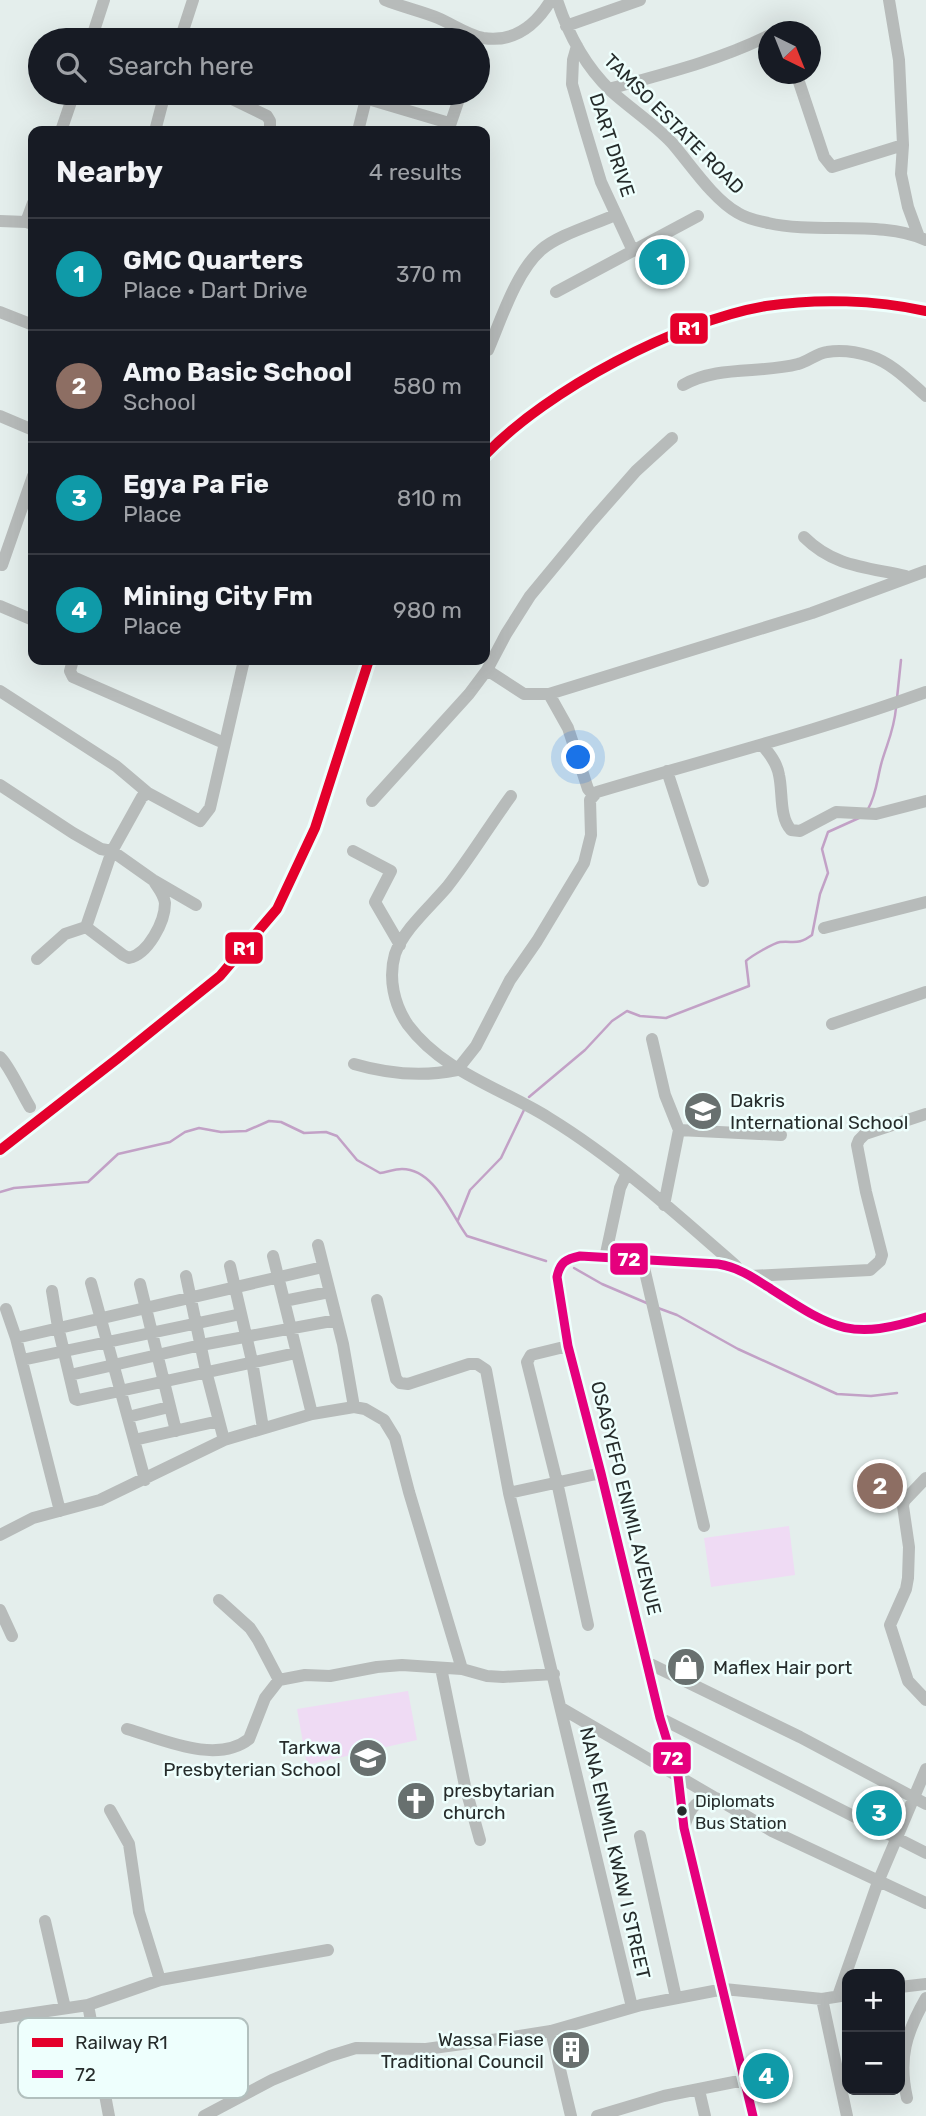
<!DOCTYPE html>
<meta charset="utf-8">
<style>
:root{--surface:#171b24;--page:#20242c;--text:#f1f3f6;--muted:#9ea1a6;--line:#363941;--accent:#68706f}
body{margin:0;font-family:Rubik,sans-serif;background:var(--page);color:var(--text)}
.controls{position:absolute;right:21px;bottom:21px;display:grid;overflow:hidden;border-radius:14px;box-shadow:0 7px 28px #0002}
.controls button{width:63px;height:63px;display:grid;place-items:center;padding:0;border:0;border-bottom:2px solid var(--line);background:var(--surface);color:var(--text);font:35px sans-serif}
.compass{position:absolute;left:758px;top:21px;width:63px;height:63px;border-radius:50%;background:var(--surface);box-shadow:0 7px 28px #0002;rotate:137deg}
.you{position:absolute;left:579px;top:758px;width:24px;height:24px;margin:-18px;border:5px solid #fff;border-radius:50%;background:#1a73e8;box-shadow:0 0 0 10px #1a73e833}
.badge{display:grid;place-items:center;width:46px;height:46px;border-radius:50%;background:var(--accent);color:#fff;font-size:23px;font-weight:700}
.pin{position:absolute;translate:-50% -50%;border:4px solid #fff;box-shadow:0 2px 7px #0006}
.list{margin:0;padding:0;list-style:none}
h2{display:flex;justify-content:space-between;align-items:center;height:91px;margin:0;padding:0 28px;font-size:30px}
h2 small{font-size:23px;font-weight:400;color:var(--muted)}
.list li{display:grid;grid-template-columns:46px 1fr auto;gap:21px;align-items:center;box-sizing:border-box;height:112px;padding:0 28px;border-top:2px solid var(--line)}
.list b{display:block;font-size:26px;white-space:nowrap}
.list p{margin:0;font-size:23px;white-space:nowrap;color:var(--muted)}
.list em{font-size:23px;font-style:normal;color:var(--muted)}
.icon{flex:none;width:38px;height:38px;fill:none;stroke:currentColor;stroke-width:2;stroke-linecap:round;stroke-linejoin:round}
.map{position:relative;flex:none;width:926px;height:2116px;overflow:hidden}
.search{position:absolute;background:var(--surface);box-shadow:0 7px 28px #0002;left:28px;top:28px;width:462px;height:77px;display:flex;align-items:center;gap:18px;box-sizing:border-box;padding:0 24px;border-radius:38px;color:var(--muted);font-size:26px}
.panel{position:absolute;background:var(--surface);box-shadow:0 7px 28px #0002;left:28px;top:126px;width:462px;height:539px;border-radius:14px}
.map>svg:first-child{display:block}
.green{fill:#efdbf4}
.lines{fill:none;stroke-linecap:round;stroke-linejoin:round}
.stream{stroke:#c2a1c6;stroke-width:2.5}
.minor{stroke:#b7bbba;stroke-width:12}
.bus-1-casing{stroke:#eefffd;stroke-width:14}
.bus-1{stroke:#e5007d;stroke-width:9}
.rail-1-casing{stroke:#eefffd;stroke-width:16}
.rail-1{stroke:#e4002b;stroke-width:10}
.bus-dot{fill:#262c2b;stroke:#eefffd;stroke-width:2.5}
.labels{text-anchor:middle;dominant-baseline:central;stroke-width:5;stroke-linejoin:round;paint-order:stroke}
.bus-label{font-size:17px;fill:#262c2b;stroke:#eefffd;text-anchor:start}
.street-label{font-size:19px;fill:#262c2b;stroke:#eefffd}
.poi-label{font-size:19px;fill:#262c2b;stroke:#eefffd;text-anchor:start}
.key{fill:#eefffd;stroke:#b2c0be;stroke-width:2}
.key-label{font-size:19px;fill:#262c2b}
.line-badge{stroke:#eefffd;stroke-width:2.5}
.badge-label{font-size:19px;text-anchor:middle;font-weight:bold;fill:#fff}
</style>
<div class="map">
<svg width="926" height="2116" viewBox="0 0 926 2116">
<rect width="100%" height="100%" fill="#e4eeec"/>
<!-- green -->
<path class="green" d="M789 1526 795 1575 711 1587 704 1538Z
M408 1691 417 1740 307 1765 297 1709Z"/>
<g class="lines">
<!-- stream -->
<path class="stream" d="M897 698 901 660
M868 809C877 793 877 778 882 761 888 741 894 730 896 708
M529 1097 585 1050 612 1021 627 1011 640 1016 666 1018 749 986 746 961C751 956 774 943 780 942 796 941 798 945 812 935L820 894 828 873 822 849 828 832 859 818
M0 1192 14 1188 88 1182 118 1154 170 1142 185 1132 199 1128 221 1132 246 1131 269 1121 281 1122 304 1133 326 1132 337 1136 357 1160 380 1173C387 1172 395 1169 402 1169 435 1169 451 1215 467 1236L546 1261
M458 1220 470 1190 501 1158 524 1110
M574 1268 602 1284 649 1304
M658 1308 677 1315 738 1349 837 1394 871 1396 897 1393"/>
<!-- minor -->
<path class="minor" d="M385 0C402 7 421 11 438 18 452 24 468 35 483 38 515 43 536 25 551 0
M557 0C568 34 585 66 611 91 631 109 654 124 672 143 691 165 713 199 738 213 746 218 758 221 768 223 817 234 883 220 926 240
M889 0 899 60 903 145 901 174 908 207 919 237
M566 26 640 0
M91 40 104 0
M180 40 193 0
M281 40V38
M577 46 573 60 572 84 585 129 601 182 633 251
M798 79 824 157 832 167 903 145
M609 89C663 74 717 61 768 36
M220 93 267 116 270 121V131
M348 93 449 123
M61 131 74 93
M155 131 165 93
M358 131 366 99
M448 131 461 93
M0 221 26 222 33 224
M26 222 33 203
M556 292 698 216
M0 312 33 325
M488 350C501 320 516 272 541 250 558 235 593 225 615 215
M683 385C718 365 760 374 798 364 808 362 817 353 827 352 840 350 857 352 870 356 892 363 909 381 926 396
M0 416 33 430
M804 537C834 567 866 567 906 576
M2 565 33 476
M0 606 33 620
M73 660 70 671 73 677 224 743
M487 670 524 694H549L812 613 926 571
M0 691 116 766 148 793
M549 694 568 728 588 789 593 795
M762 745C770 754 777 763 779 775 783 792 779 817 791 830L800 831 836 812 876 814 926 801
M667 771 703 881
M0 785 73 833 101 849 112 851 153 880 196 905
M511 796C489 826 470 858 447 887 430 907 404 929 395 954 388 978 394 1005 408 1025 443 1072 501 1088 549 1118 616 1159 677 1214 736 1266
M372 801 469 694 487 670 506 634 530 596 592 521 636 471 672 438
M353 851 391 871 375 902 400 945
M86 927 112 851 142 797 148 793 200 821 210 808 244 660
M824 928 926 902
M37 959 65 934 86 927 123 955 129 958C148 954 165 922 165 903 164 895 159 889 155 883
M832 1024 926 992
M652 1039 665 1095 679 1130 664 1205
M0 1057C9 1065 22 1094 30 1107
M354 1064C388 1074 422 1077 457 1070L476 1046 510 980 537 941 584 863 591 835 590 800 597 792C707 759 818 731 926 692
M679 1130 781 1135
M318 1245 343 1344 354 1407
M273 1256 312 1414
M605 1258 620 1188 626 1175
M642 1259 704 1526
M230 1266 252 1361 263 1428
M186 1276 206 1371 224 1440
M751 1276 870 1270 880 1261 882 1255 866 1192 857 1145 859 1140 865 1134 926 1114
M91 1283 145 1480
M140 1284 176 1431
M52 1291 58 1327 75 1399 78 1400 296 1353
M377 1300 396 1379 400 1383 408 1384 469 1364H477L486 1370 509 1493 632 2007
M284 1301 329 1292
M6 1309 16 1338 60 1511
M16 1338 323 1267
M568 1346 531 1355 527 1362 557 1482 588 1625
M22 1360 241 1314
M70 1375 201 1345 337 1320
M128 1417 169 1407
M134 1440 219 1421
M926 1478 904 1501 903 1506 909 1547 908 1578 906 1589 890 1625 908 1681 926 1700
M509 1493 601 1473
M0 1535 33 1518 100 1500 224 1440 312 1414 354 1407 365 1409 384 1420 395 1438 409 1492 462 1669
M219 1600 250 1628 258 1640 279 1680
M0 1610 12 1636
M646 1662 800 1737 926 1804
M441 1668 465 1786 480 1840
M561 1708 772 1831 926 1903
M660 1718 926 1853
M127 1729C162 1739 216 1765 249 1739L265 1698 279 1680 305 1675 330 1676 377 1667 402 1665 462 1669 487 1676 503 1677 554 1674
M110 1810 129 1844 139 1912 160 1980
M685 1824C691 1806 697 1799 716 1798
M640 1836 676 1998
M45 1921 65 2008
M900 1987 926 1984
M838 1996 878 1882 926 1769
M822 1999 847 2116
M88 2005 109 2116
M0 2018 88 2005 160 1980 328 1950
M551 2031 571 2116
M95 2044 173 2024
M699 2090 705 2116
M907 2098C898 2058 906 2033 926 1998
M204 2116 272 2080 330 2056 356 2048 426 2049 513 2037 551 2031 641 2005 724 1989 822 1999 847 1995
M597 2116 664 2096 744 2080
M753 2116 684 1828 678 1776 660 1718 601 1473 568 1346 557 1277C560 1262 566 1259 580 1256L718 1264C738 1267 754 1278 771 1289 835 1330 851 1341 926 1317"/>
<defs>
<path id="bus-1" d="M753 2116 684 1828 678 1776 660 1718 601 1473 568 1346 557 1277C560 1262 566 1259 580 1256L718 1264C738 1267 754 1278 771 1289 835 1330 851 1341 926 1317"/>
</defs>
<!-- bus-1 casing -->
<use href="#bus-1" class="bus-1-casing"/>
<!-- bus-1 -->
<use href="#bus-1" class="bus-1"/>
<defs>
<path id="rail-1" d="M485 455C547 390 677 321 766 306 818 298 875 300 926 311
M0 1150 117 1059 220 976 277 909 315 828 369 660"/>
</defs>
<!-- rail-1 casing -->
<use href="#rail-1" class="rail-1-casing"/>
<!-- rail-1 -->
<use href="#rail-1" class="rail-1"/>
</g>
<!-- icons -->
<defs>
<symbol id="school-disc" viewBox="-11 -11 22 22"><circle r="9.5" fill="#68706f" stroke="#eefffd"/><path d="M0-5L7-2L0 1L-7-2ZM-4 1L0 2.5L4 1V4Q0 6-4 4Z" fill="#fff"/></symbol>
<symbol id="shop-disc" viewBox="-11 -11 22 22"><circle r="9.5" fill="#68706f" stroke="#eefffd"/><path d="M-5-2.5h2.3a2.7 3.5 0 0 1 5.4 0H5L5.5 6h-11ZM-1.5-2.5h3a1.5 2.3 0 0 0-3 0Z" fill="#fff"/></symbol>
<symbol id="church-disc" viewBox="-11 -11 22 22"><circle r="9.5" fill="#68706f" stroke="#eefffd"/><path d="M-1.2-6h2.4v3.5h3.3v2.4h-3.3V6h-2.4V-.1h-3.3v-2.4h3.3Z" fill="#fff"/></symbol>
<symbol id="building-disc" viewBox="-11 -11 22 22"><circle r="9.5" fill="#68706f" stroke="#eefffd"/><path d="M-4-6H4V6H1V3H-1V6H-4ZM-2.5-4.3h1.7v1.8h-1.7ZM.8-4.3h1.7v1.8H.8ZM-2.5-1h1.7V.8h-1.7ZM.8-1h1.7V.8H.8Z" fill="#fff"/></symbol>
</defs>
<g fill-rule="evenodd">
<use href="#school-disc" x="681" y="1089" width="44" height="44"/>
<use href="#shop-disc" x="664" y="1645" width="44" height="44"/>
<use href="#school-disc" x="346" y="1736" width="44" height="44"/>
<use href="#church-disc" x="394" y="1779" width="44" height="44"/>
<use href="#building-disc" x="549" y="2028" width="44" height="44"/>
</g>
<!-- markers -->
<circle class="bus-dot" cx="682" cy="1811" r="6"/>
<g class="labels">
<!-- bus labels -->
<g class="bus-label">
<text x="695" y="1801">Diplomats<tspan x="695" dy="22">Bus Station</tspan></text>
</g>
<!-- street labels -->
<g class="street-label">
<text transform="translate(674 124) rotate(45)">TAMSO ESTATE ROAD</text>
<text transform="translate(612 145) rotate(72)">DART DRIVE</text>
<text transform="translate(626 1498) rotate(76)">OSAGYEFO ENIMIL AVENUE</text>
<text transform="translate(615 1853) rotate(77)">NANA ENIMIL KWAW I STREET</text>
</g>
<!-- poi labels -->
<g class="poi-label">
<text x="730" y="1100">Dakris<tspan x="730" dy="22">International School</tspan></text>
<text x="713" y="1667">Maflex Hair port</text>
<text x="341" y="1747" text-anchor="end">Tarkwa<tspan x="341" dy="22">Presbyterian School</tspan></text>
<text x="443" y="1790">presbytarian<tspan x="443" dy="22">church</tspan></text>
<text x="544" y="2039" text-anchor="end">Wassa Fiase<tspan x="544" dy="22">Traditional Council</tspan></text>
</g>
</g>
<!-- legend -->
<rect x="18" y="2018" width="230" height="80" rx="10" class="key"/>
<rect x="32" y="2038" width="31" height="9" fill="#e4002b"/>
<rect x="32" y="2070" width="31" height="8" fill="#e5007d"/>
<g class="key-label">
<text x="75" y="2049">Railway R1</text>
<text x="75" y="2081">72</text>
</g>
<g class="line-badge">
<rect x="669" y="312" width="40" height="33" rx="7" fill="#e4002b"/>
<rect x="224" y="931" width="40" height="34" rx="7" fill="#e4002b"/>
<rect x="609" y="1242" width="40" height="34" rx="7" fill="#e5007d"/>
<rect x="652" y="1741" width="40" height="34" rx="7" fill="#e5007d"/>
</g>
<g class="badge-label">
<text x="689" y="335">R1</text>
<text x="244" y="955">R1</text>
<text x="629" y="1266">72</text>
<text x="672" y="1765">72</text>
</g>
</svg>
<div class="controls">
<button>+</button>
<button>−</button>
</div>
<svg class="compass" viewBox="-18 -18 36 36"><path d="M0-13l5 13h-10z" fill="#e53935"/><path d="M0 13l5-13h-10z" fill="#9ea1a6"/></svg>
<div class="you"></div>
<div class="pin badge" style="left:662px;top:262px;background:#0f9aa8">1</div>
<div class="pin badge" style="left:880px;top:1486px;background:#8d6e63">2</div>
<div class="pin badge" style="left:879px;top:1813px;background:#0f9aa8">3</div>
<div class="pin badge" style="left:766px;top:2076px;background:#0f9aa8">4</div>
<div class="search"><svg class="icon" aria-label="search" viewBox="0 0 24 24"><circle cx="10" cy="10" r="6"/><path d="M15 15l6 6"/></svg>Search here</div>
<section class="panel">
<h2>Nearby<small>4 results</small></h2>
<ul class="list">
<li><span class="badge" style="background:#0f9aa8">1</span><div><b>GMC Quarters</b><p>Place · Dart Drive</p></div><em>370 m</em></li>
<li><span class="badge" style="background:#8d6e63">2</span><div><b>Amo Basic School</b><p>School</p></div><em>580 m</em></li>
<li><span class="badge" style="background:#0f9aa8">3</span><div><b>Egya Pa Fie</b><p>Place</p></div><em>810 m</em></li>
<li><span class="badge" style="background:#0f9aa8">4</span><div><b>Mining City Fm</b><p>Place</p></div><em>980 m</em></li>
</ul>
</section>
</div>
